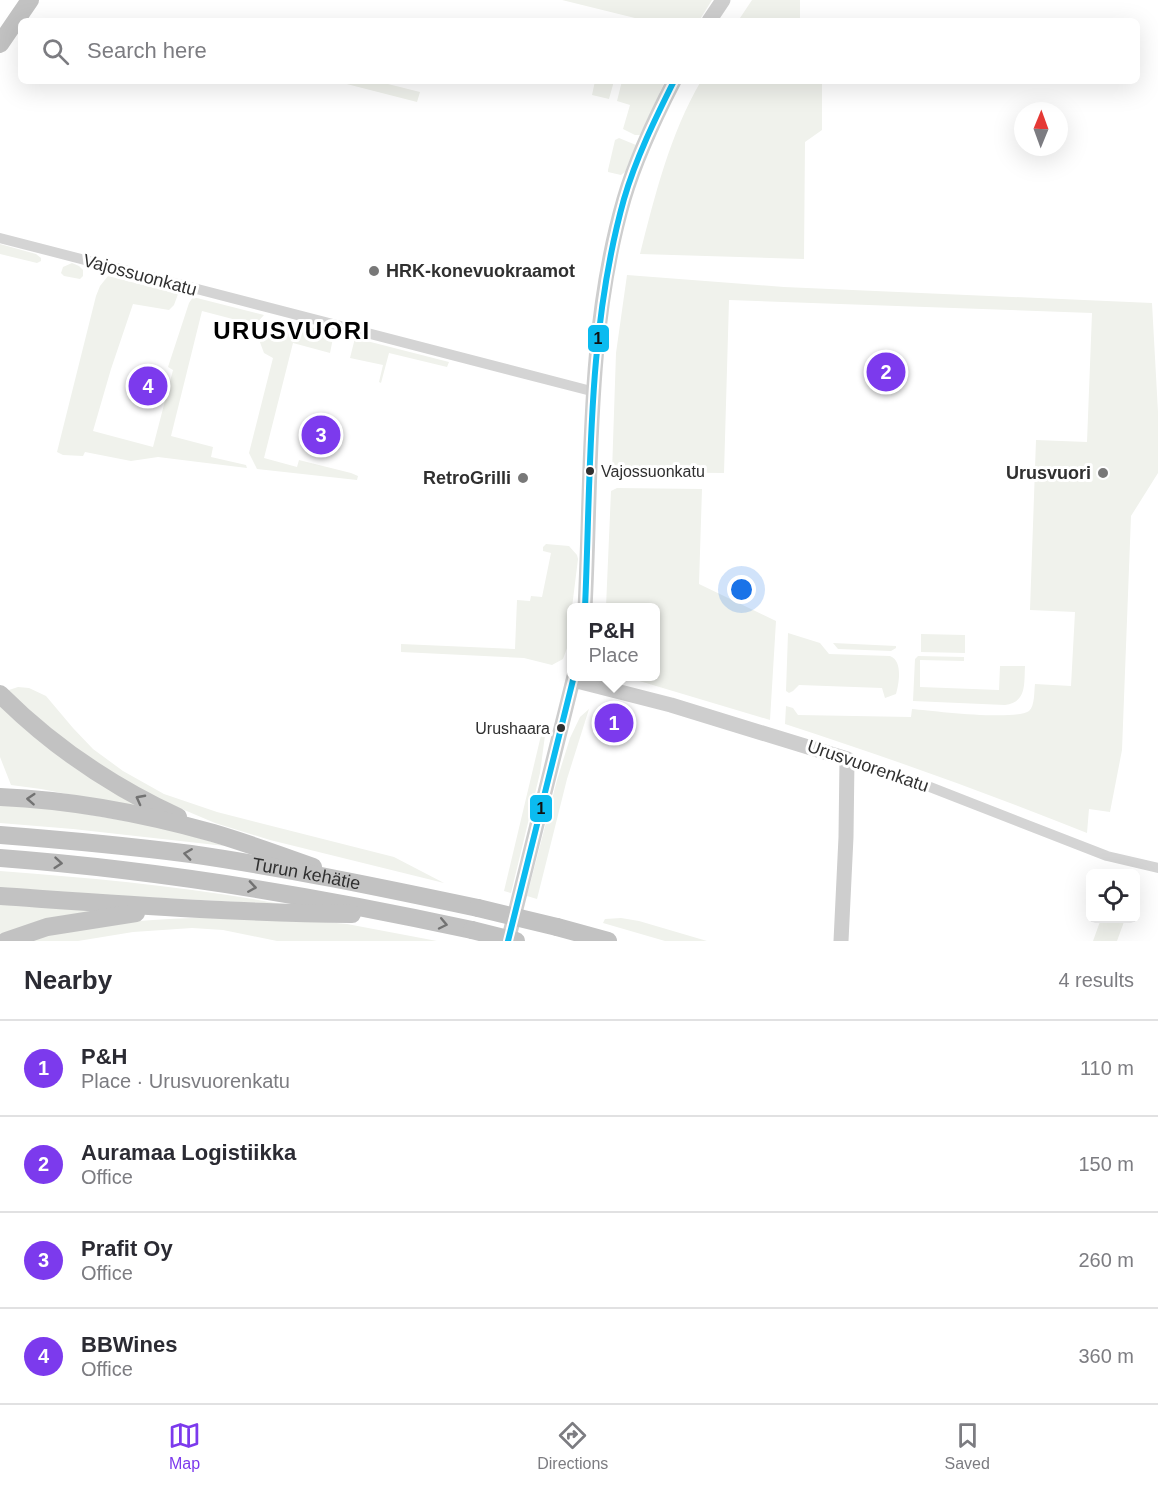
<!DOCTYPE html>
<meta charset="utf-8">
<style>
:root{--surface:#fff;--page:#f2f2f3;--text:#2b2b33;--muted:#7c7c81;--line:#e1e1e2;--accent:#7c3aed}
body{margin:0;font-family:Helvetica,sans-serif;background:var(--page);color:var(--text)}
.controls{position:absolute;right:18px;bottom:18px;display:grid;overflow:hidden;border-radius:9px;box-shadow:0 6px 24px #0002}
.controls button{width:54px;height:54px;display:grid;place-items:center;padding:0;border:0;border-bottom:2px solid var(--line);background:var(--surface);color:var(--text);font:30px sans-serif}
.compass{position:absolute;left:1014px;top:102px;width:54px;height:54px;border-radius:50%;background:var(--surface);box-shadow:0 6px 24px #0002;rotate:1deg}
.you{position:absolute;left:742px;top:590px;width:21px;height:21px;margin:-15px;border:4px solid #fff;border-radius:50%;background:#1a73e8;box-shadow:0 0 0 9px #1a73e833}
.badge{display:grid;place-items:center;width:39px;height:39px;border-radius:50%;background:var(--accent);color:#fff;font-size:20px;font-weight:700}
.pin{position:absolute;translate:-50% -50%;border:3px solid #fff;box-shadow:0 2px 6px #0006}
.popup{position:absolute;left:567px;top:603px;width:93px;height:78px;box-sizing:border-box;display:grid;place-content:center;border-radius:9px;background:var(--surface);filter:drop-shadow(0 2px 4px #0005);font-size:20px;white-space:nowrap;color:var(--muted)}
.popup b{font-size:22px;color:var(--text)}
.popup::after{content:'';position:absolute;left:50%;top:100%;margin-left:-12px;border:12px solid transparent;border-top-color:var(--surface)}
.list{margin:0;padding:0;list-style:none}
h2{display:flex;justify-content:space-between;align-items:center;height:78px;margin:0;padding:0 24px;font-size:26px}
h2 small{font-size:20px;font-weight:400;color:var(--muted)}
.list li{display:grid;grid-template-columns:39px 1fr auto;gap:18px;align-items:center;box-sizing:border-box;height:96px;padding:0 24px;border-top:2px solid var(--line)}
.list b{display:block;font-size:22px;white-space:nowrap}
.list p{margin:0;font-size:20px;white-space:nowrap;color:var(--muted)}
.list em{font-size:20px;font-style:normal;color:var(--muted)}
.icon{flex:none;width:33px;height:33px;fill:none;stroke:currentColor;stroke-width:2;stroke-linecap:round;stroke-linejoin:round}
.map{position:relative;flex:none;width:1158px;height:941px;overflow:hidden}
.search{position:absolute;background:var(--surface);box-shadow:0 6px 24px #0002;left:18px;right:18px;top:18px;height:66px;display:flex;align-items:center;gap:15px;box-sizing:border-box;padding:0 21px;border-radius:9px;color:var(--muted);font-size:22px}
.sheet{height:462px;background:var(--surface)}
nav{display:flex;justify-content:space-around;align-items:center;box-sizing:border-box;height:84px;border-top:2px solid var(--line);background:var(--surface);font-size:16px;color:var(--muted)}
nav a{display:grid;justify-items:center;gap:3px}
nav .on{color:var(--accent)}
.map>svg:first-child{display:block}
.green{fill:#f0f2ec}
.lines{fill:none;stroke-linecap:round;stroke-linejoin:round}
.street{stroke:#d4d4d4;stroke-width:10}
.secondary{stroke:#cecece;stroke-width:15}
.highway{stroke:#c2c2c2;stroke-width:18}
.highway-bridge{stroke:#c2c2c2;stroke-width:18}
.bus-1-casing{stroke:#fff;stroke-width:10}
.bus-1{stroke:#0bbbf0;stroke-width:6}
.oneway{stroke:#727272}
.poi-dot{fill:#787878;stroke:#fff;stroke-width:2}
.bus-dot{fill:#303030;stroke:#fff;stroke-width:2}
.labels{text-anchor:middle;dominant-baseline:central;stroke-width:6;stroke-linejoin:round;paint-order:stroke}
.bus-label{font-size:16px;fill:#303030;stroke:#fff;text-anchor:start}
.poi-label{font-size:18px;font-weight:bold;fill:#303030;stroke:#fff;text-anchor:end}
.street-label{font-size:18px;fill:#303030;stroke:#fff}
.district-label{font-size:24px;font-weight:bold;letter-spacing:1.5px;fill:#000;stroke:#fff}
.line-badge{stroke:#fff;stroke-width:2}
.pale-badge-label{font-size:16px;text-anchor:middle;font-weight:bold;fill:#111}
</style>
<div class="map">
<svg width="1158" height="941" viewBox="0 0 1158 941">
<rect width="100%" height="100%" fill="#fff"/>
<!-- green -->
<path class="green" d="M562 0H712L699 21H647Z
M752 0H800V21H738Z
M335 81H376L420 92 417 102Z
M595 81H614L609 99 592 95Z
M622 81H665L640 135H635L623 129 630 105 617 101Z
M701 81H822V130L805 142 804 259 640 254C655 195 670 134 701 81Z
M619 138 636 145 625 172 621 175 608 172V170L615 140Z
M0 244 36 254 41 258V261L37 263 0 254Z
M72 263 79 266 83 270V276L80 279 64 276 61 273 63 267Z
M627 275 784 287 1152 303 1158 412V473L1131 516 1122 750 1110 812 1089 809 1087 833C987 793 887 757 785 724L786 706 793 708 798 715 911 717 912 709C934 711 1013 721 1029 711 1035 706 1034 691 1035 684L1071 686 1075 612 1030 610 1036 440 1087 442 1092 313 729 300 724 473 612 472 616 353Z
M108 276 178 294 174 305 169 310 133 304 111 369 93 431 153 447 173 370 168 367 189 303 193 297 264 315 255 325 244 332 242 330 244 322 202 311 171 436 213 447 211 457 246 465 247 468 158 457 131 461 85 452 83 456 63 455 57 452 96 296 100 286Z
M282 320 334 333 330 353 293 343 264 458 297 467 299 460 351 473 358 476 357 480 257 469 249 453 273 358 264 353 258 337Z
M355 338 449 362 447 367 389 353 381 383 379 382 383 365 350 358Z
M617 488 702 489 699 584 776 621 770 720 626 677 656 676V608L606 607 611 491Z
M546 544 569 546 577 555 578 559 567 648 563 659 552 665 524 658 401 652V644L515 649 517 600 530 601 531 596 542 597 551 553 543 551V547Z
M788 633 820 643 829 654 890 656C903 661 899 683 896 694L885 698 882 688 799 685 793 691 789 693 786 691Z
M921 634 965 635V653L921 652Z
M833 643 896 646V648L891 651 838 649Z
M918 656 964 657V661L920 660V687L999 690 1000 666H1025C1024 684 1027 702 1005 705L913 701 915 659Z
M18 687 29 688 46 696 73 728 93 749 123 771 164 794 217 812 394 857 444 883 270 840 215 823 156 798 88 759 6 691Z
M0 705 146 809 41 789 11 785 0 757Z
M589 709 567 779 537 899 527 896 557 780 570 738 580 717Z
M543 727 546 728 540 773 511 893 504 891Z
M0 803 39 806 166 828 225 846 73 829 0 823Z
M0 871C94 878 189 887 282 904L0 890Z
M0 904 111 911 0 937Z
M223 917 314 921 347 924 437 941H277L223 930 192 928 133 932 78 941H27C90 921 158 919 223 917Z
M621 918 639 921 707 941H665L603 923 605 919Z
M1101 919H1125L1117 941H1093Z"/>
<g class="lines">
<!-- street -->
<path class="street" d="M0 238 595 392
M847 759 930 787 1107 856 1158 868"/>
<!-- secondary -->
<path class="secondary" d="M709 21 723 0
M585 608C592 472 586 330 624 199 636 158 655 118 674 81
M573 680 671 705 847 759 846 837 841 941
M508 941 574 676"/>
<!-- highway -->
<g class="highway">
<path d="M0 44 30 0"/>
<path d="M0 694C52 746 111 786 178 817"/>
<path d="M0 797C70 800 145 814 213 833 247 843 280 855 313 867"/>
<path id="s1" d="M0 835C64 840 128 846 191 854 287 868 383 888 478 908"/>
<path d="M0 858C159 870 316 896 472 930"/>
<path d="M0 896C117 904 234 913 352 914"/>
<path d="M557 927 608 941"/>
<path d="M6 941 47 927 136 913"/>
</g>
<!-- highway-bridge -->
<path class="highway-bridge" d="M478 908 557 927
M472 930 516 941"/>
<defs>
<path id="bus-1" d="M585 608C591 471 587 331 624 199 636 158 655 119 674 81
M508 941 574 676"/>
</defs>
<!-- bus-1 casing -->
<use href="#bus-1" class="bus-1-casing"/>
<!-- bus-1 -->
<use href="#bus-1" class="bus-1"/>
</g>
<!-- one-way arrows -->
<defs><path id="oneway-chevron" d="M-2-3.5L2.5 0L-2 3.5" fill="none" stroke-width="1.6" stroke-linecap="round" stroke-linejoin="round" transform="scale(1.5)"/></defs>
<g class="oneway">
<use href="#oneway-chevron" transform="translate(31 799) rotate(-176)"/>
<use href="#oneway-chevron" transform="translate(140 799) rotate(-152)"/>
<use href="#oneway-chevron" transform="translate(188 854) rotate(-172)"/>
<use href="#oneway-chevron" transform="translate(58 863) rotate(5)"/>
<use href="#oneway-chevron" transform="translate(252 887) rotate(9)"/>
<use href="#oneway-chevron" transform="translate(443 924) rotate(12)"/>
</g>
<!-- markers -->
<g class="poi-dot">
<circle cx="374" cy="271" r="6"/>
<circle cx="1103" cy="473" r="6"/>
<circle cx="523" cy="478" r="6"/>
</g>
<g class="bus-dot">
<circle cx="590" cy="471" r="5"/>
<circle cx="561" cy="728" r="5"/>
</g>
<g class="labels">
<!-- bus labels -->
<g class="bus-label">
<text x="601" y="471">Vajossuonkatu</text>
<text x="550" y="728" text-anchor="end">Urushaara</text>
</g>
<!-- poi labels -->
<g class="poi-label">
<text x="386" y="271" text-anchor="start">HRK-konevuokraamot</text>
<text x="1091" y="473">Urusvuori</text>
<text x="511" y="478">RetroGrilli</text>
</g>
<!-- street labels -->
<g class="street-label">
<text transform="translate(140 275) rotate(15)">Vajossuonkatu</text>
<text transform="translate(868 766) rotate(19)">Urusvuorenkatu</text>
<text stroke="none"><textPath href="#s1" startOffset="309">Turun kehätie</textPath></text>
</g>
<!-- district labels -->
<g class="district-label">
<text x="292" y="330">URUSVUORI</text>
</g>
</g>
<g class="line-badge">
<rect x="587" y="324" width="23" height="29" rx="6" fill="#0bbbf0"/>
<rect x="529" y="794" width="24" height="29" rx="6" fill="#0bbbf0"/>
</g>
<g class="pale-badge-label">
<text x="598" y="344">1</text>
<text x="541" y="814">1</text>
</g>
</svg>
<div class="controls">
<button><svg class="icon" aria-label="locate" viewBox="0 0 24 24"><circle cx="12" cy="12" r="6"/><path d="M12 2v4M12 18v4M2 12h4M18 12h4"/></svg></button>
</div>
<svg class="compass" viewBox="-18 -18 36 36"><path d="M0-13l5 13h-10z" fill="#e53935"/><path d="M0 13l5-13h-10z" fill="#7c7c81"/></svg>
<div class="you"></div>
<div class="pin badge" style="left:614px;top:723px">1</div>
<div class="popup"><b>P&amp;H</b>Place</div>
<div class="pin badge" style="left:886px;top:372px">2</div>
<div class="pin badge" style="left:321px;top:435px">3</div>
<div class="pin badge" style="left:148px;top:386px">4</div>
<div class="search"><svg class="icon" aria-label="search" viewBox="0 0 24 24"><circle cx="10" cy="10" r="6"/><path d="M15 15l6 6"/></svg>Search here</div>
</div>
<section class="sheet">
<h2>Nearby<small>4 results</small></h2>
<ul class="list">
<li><span class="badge">1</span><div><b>P&amp;H</b><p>Place · Urusvuorenkatu</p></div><em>110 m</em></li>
<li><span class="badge">2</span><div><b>Auramaa Logistiikka</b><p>Office</p></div><em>150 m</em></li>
<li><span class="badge">3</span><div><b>Prafit Oy</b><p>Office</p></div><em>260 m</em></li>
<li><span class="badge">4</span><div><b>BBWines</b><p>Office</p></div><em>360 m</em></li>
</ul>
</section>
<nav>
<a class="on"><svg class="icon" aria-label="map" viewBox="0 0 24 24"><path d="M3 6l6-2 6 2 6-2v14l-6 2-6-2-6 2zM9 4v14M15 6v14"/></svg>Map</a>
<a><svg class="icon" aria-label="directions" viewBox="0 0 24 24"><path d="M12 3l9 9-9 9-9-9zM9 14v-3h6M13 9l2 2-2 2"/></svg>Directions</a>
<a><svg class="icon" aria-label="saved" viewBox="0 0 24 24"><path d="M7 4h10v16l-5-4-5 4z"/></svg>Saved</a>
</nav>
